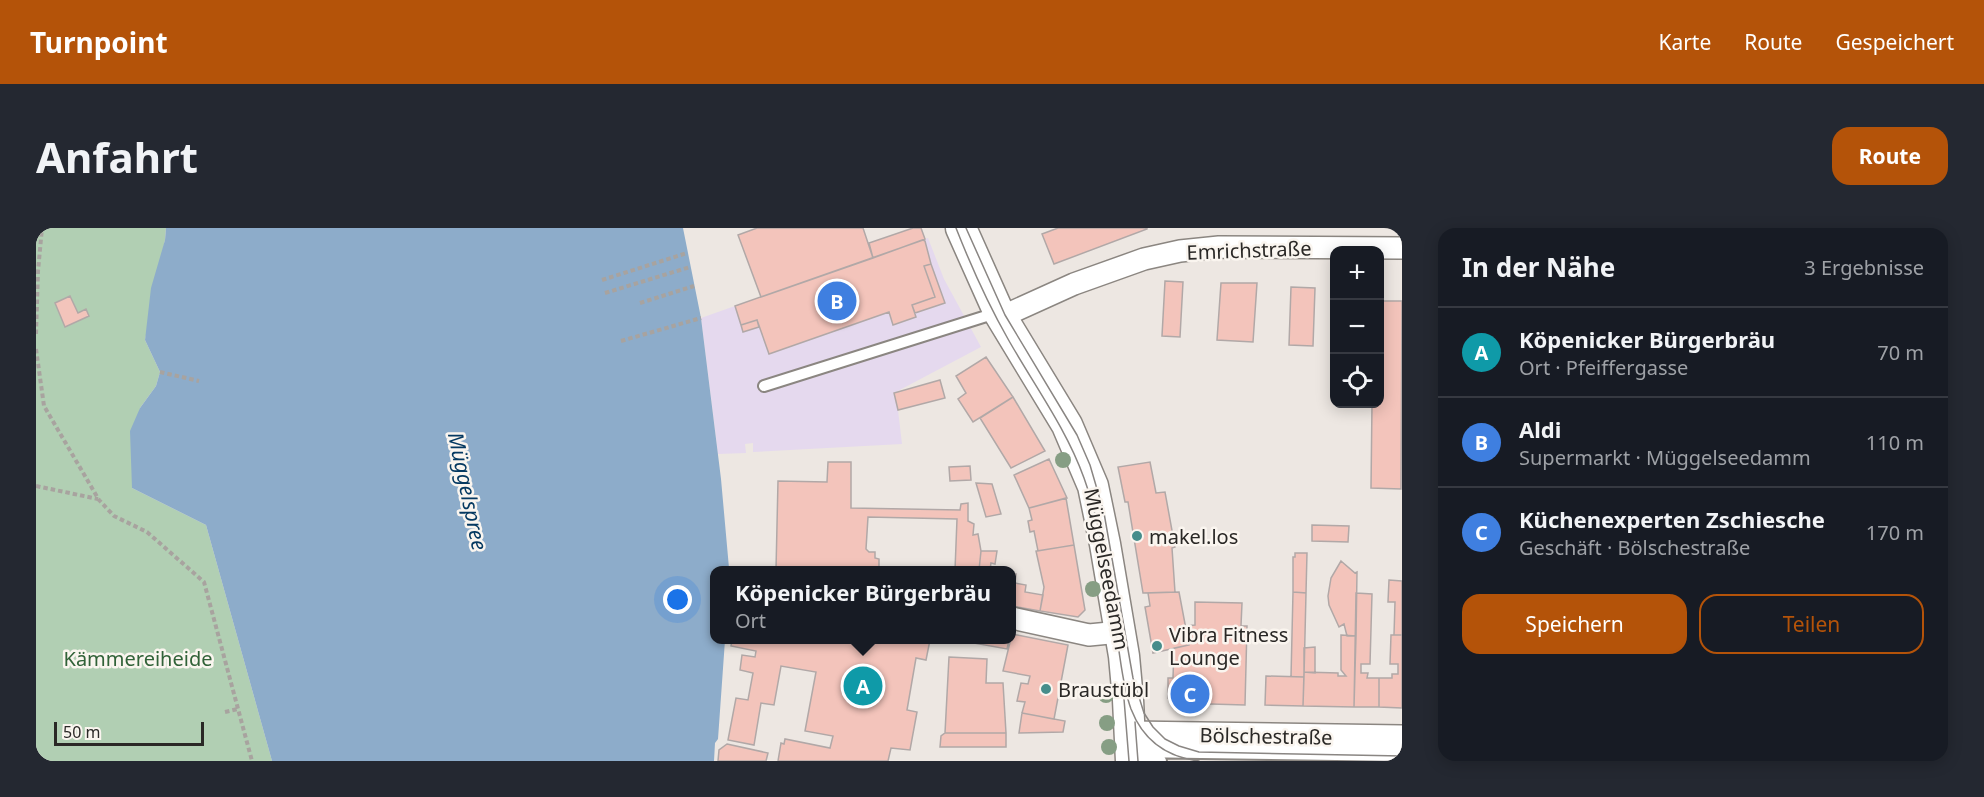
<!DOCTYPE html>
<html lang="de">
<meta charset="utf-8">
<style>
:root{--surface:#171b24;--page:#242831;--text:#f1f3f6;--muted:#9ea1a6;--line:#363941;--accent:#b45309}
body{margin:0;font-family:"Noto Sans",sans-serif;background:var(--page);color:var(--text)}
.controls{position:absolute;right:18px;top:18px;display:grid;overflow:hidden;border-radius:12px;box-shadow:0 3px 15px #0003}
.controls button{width:54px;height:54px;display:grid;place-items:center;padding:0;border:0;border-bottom:2px solid var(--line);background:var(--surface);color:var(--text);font:30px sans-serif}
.scale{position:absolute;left:18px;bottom:15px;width:150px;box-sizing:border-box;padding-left:6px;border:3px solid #2a2826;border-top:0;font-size:16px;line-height:21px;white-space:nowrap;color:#2a2826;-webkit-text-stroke:4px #faf5ef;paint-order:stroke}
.you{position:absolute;left:642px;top:372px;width:21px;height:21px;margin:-15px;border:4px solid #fff;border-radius:50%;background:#1a73e8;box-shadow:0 0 0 9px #1a73e833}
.badge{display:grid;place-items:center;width:39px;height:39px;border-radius:50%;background:var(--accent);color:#fff;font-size:20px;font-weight:700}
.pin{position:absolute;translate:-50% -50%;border:3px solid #fff;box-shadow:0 2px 6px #0006}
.popup{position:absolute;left:674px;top:338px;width:306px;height:78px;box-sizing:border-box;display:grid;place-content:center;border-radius:12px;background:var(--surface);filter:drop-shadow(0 2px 4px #0005);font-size:20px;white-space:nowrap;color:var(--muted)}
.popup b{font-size:22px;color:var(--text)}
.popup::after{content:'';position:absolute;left:50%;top:100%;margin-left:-12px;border:12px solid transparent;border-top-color:var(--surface)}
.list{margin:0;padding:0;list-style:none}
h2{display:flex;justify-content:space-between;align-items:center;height:78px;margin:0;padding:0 24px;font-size:26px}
h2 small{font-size:20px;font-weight:400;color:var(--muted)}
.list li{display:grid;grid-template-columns:39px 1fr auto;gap:18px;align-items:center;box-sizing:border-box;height:90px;padding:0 24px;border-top:2px solid var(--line)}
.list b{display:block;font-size:22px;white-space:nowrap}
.list p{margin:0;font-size:20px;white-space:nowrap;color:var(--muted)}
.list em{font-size:20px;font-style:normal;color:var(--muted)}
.actions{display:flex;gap:12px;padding:18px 24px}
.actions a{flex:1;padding:14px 0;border:2px solid var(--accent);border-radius:18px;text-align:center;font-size:21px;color:var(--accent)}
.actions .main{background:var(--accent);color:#fff}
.icon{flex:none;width:33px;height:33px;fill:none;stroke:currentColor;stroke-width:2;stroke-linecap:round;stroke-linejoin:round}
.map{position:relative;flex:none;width:1366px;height:533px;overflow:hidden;border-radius:18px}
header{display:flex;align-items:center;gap:36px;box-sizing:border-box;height:84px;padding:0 30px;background:var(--accent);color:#fff}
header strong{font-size:28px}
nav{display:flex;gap:33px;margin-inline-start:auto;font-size:21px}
.intro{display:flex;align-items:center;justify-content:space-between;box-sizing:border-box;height:144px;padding:0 36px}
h1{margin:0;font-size:42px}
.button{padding:15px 27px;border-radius:18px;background:var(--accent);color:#fff;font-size:21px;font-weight:700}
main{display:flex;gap:36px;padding:0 36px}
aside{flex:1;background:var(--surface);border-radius:18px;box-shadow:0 3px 15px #0003}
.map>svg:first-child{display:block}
.commercial{fill:#e5d9ee}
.green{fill:#b1cfb3}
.water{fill:#8dacca}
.building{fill:#f3c4bb;stroke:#b1a8a7;stroke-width:1.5}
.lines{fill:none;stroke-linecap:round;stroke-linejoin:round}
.service-casing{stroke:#8b8681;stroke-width:14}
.minor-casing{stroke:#8b8681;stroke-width:24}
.tertiary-casing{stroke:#8b8681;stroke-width:30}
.secondary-casing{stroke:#8b8681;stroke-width:33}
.path{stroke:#a8a39f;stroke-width:4;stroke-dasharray:4.5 3;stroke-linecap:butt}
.service{stroke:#fff;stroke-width:10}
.minor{stroke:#fff;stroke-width:21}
.tertiary{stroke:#fff;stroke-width:27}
.secondary{stroke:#fff;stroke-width:30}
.tram{stroke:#8a8683;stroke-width:1.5}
.tree{fill:#869e84}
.poi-dot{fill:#468d8b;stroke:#faf5ef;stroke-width:2}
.labels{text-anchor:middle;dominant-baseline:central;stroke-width:5;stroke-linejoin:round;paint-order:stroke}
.street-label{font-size:20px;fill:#2a2826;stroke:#faf5ef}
.poi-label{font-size:20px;fill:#2a2826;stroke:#faf5ef;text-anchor:start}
.park-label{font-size:20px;fill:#316238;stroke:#faf5ef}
.water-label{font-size:21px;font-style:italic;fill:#053961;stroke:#faf5ef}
</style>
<header>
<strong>Turnpoint</strong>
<nav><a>Karte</a><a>Route</a><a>Gespeichert</a></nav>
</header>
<div class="intro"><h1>Anfahrt</h1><a class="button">Route</a></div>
<main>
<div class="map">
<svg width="1366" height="533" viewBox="0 0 1366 533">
<rect width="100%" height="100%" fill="#ede7e2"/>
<!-- commercial -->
<path class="commercial" d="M892 10 908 51 945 119 858 165 862 182 866 216 717 224V215L709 216 710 225 682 226 665 90Z"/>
<!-- green -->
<path class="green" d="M0 0H130L129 12 109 112 124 144 120 158 104 180 96 260 170 297 236 533H0Z"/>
<!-- water -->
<path class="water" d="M130 0H647L665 90 685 251 693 340V342H678V412H689L682 511 679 515 678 533H236L170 297 96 260 94 203 104 180 120 158 124 144 109 112 115 60 129 12Z"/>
<!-- building -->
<path class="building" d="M721 0H827L837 30 725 69 702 7Z
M877 0H885L889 11 837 30 833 15Z
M1022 0H1111V1L1018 36 1006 6Z
M887 12 889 13 895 36 888 38 899 69 876 77 880 89 857 97 853 84 733 126 721 92 705 97 699 78Z
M895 36 909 75 879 85 876 77 899 69 888 38Z
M1129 53 1147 54 1144 109 1126 108Z
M1185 55H1221L1217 114 1181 112Z
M1255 59 1279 60 1277 118 1253 117Z
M34 68 42 85 50 81 53 88 29 99 19 75Z
M1344 73H1366L1365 261 1335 260 1336 176H1344Z
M721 92 723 99 707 104 705 97Z
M950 129 977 169 937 194 922 171 930 165 920 148Z
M904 152 909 170 862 182 858 165Z
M977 169 1009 223 975 240 944 190Z
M1013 231 1031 270 993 280 978 247Z
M792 234H815V280L924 282 925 276 932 275V293L938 296 937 307 942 306 945 323 943 342H919L921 291 832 289 830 321 833 324H839V330L843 331V342H740L742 253 791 254Z
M1114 234 1120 265 1129 264 1139 319 1136 320 1139 364 1107 365 1092 274H1089L1082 239Z
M934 238 935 252 914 253 913 239Z
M940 255 956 256 965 286 950 289Z
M1030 270 1038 317 1002 323 998 303 994 304 992 293 996 292 993 280Z
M1276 297 1313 298 1312 314 1276 313Z
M1038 317 1049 382 1042 389 1004 383 1008 359 1000 323Z
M945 323H961L959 336 955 335 954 342H943Z
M1259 325H1271L1270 365 1257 364V329H1259Z
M1305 333 1319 345 1321 344 1320 408H1311L1308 396 1303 399 1293 377 1292 368 1295 350Z
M976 346H980L979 355 990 357 989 364 1007 367 1004 383 976 378Z
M1353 352 1366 353V407H1358L1359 374H1352Z
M1143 364 1153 417 1117 425 1109 379 1114 378 1112 365Z
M1257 364 1270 365 1268 449H1255Z
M1320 365 1336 366 1334 436H1325V445H1332L1331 450H1343V479H1318Z
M1159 374 1206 375 1205 398H1211L1209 477 1140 475V470H1132V450H1137L1138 420 1153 417 1149 398 1159 397Z
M976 406 1032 417 1018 491 986 485 989 474 981 473 985 455 992 456 994 448 967 443Z
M1305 407 1320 408 1318 479 1267 478 1268 444 1302 445V448H1310L1305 442Z
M1355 407H1366V480L1343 479V450H1356V446H1362V436H1354Z
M696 412H894L890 432 880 430 871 482 881 484 874 522 855 520 852 533H742L745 515 748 516 749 511 794 520 797 508 769 503 780 444 745 438 738 477 725 475 718 517 692 512 700 470 712 472 717 445 704 442 706 427 719 429 720 423 695 418Z
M933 412H973L971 421 932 414Z
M1279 419V445L1268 444V420Z
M913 429 951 431 950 455H967L970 505H909Z
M1230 448 1268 449 1267 478 1229 477Z
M986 485 1029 493 1027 504 983 505Z
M909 505H970V519H904L905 508Z
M691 516 732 525 730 533H682L683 522Z"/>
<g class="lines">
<defs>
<path id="service" d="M728 158 960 85
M1096 524 1366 528
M1096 533H1125"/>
<path id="minor" d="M965 89 1038 56 1108 31 1144 23 1183 19 1366 20
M976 390 1053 407 1084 404"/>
<path id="tertiary" d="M1094 507 1366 511"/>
<path id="secondary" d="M925 0 963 85 1031 197 1057 258 1069 316 1088 428 1092 472 1095 533"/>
</defs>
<!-- service casing -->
<use href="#service" class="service-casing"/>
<!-- minor casing -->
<use href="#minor" class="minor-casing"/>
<!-- tertiary casing -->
<use href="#tertiary" class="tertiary-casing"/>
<!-- secondary casing -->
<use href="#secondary" class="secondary-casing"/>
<!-- path -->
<path class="path" d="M566 52 651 25
M569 65 654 39
M604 75 658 58
M0 106 2 43 6 0
M585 113 665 90
M0 121 8 178 63 272 78 288 111 304 168 354 216 533
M124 144 163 153
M0 258 62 271
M189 484 202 481
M0 530 5 533"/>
<!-- service -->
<use href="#service" class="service"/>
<!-- minor -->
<use href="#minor" class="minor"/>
<!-- tertiary -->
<use href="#tertiary" class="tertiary"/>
<!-- secondary -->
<use href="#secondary" class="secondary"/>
<!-- tram -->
<path class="tram" d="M920 0C935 38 952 76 972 111 998 157 1030 200 1048 250 1066 299 1072 354 1080 405 1085 431 1086 456 1095 481 1107 512 1130 529 1163 533
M930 0 969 87 1041 207 1054 237 1068 285 1097 450 1108 485 1117 499 1129 511 1143 518 1163 524 1366 528
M1088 471 1093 533
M1099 494 1102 533"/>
</g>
<!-- trees -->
<g class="tree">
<circle cx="1027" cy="232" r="8"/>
<circle cx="1057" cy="361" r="8"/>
<circle cx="1070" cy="467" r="8"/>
<circle cx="1071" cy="495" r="8"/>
<circle cx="1073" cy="519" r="8"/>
</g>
<!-- markers -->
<g class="poi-dot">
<circle cx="1101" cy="308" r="6"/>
<circle cx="1121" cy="418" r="6"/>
<circle cx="1010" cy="461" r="6"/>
</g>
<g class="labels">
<!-- street labels -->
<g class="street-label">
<text transform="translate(1213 22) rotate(-2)">Emrichstraße</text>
<text transform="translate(1071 341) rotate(79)">Müggelseedamm</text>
<text transform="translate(1230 508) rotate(1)">Bölschestraße</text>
</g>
<!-- poi labels -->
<g class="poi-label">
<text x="1113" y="308">makel.los</text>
<text x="1133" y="406">Vibra Fitness<tspan x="1133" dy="23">Lounge</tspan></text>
<text x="1022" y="461">Braustübl</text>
</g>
<!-- park labels -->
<g class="park-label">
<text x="102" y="430">Kämmereiheide</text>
</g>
<!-- water labels -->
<g class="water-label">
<text transform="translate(432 263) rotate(78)">Müggelspree</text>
</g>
</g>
</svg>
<div class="controls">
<button>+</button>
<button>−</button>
<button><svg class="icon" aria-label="locate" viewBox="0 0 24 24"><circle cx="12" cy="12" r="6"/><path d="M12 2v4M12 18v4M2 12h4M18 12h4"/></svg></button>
</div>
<div class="scale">50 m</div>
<div class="you"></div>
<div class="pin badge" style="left:827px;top:458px;background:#0f9aa8">A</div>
<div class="popup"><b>Köpenicker Bürgerbräu</b>Ort</div>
<div class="pin badge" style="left:801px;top:73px;background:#3f7fe0">B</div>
<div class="pin badge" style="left:1154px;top:466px;background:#3f7fe0">C</div>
</div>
<aside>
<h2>In der Nähe<small>3 Ergebnisse</small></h2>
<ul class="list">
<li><span class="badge" style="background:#0f9aa8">A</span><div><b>Köpenicker Bürgerbräu</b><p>Ort · Pfeiffergasse</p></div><em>70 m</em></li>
<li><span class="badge" style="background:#3f7fe0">B</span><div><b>Aldi</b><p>Supermarkt · Müggelseedamm</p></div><em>110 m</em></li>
<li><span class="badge" style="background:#3f7fe0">C</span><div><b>Küchenexperten Zschiesche</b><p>Geschäft · Bölschestraße</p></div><em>170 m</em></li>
</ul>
<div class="actions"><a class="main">Speichern</a><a>Teilen</a></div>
</aside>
</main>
